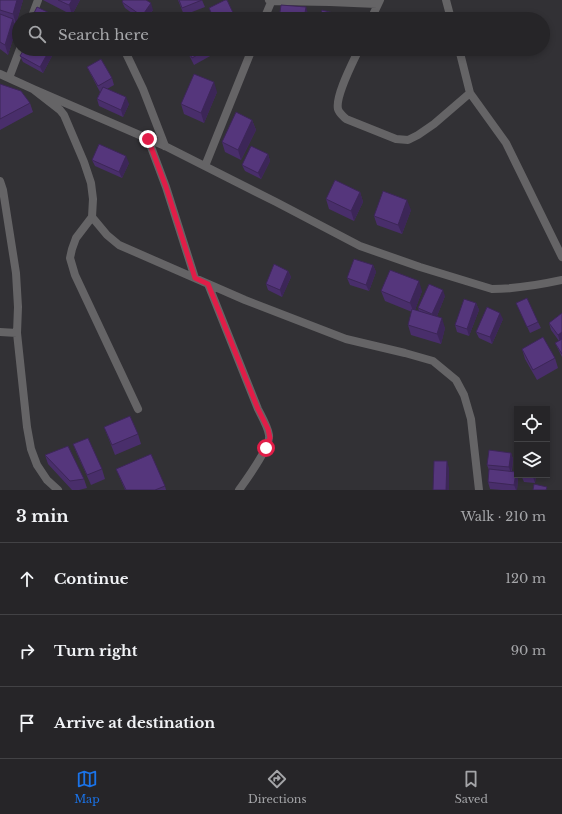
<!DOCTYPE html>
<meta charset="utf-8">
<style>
:root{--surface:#262528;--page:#2e2d30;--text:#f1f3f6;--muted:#a4a5a8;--line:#424245;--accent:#1a73e8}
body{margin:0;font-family:"Libre Baskerville",serif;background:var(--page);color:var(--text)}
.controls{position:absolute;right:12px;bottom:12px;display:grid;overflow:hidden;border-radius:0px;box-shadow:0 2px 6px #0003}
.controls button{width:36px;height:36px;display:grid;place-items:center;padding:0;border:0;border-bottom:1px solid var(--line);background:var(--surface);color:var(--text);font:20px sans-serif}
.stop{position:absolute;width:12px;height:12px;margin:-9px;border:3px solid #e11d48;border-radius:50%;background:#fff}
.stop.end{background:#e11d48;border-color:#fff;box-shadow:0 1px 4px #0008}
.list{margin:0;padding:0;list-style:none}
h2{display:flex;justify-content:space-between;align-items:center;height:52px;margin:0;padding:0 16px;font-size:17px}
h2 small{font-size:13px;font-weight:400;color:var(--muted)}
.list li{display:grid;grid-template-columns:26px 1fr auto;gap:12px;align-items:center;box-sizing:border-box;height:72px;padding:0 16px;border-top:1px solid var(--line)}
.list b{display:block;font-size:15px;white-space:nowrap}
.list em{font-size:13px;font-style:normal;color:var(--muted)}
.icon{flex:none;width:22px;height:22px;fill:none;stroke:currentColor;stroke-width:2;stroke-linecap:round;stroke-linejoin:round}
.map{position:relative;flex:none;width:562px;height:490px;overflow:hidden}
.search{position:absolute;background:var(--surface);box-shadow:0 2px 6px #0003;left:12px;right:12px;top:12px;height:44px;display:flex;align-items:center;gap:10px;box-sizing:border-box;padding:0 14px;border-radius:22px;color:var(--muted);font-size:15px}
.sheet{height:268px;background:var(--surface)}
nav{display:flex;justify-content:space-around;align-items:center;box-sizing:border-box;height:56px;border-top:1px solid var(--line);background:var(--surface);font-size:11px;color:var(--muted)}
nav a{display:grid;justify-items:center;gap:2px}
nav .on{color:var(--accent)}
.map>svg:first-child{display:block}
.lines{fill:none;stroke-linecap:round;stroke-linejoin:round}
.street{stroke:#656466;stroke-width:8}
.wall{fill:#492e6b}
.shaded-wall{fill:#3c2657}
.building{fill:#55367c;stroke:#3c2657}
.route{stroke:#e11d48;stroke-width:5}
</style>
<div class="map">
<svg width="562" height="490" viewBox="0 0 562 490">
<rect width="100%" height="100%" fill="#323135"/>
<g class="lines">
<!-- street -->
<path class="street" d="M269 0 271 1 330 2 377 4
M446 0 451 19
M31 19 38 0
M264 19 272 0
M371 19 380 0
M124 49 143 89 165 146
M359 49C353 62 335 96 338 109 339 113 343 116 346 119L396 139 408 140 418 135 434 124 470 93
M459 49 470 93 506 143 562 257
M0 74 33 89 60 110 64 115 84 162 91 183 93 199 92 217 76 238 72 249 70 258 75 275 138 409
M9 78 20 49
M33 89 165 146 276 202 360 246 420 267 492 289C515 289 539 285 562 280
M148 139 166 187 195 278
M205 166 252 49
M0 181 3 190 16 273 18 307 17 333 27 427 31 449 37 465 47 480 58 490
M92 217 107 235 119 245 245 300 346 339 405 353 433 361 456 380 464 395 471 419 479 490
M208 284 258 409C262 417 268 427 269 435 271 446 246 480 239 490
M0 332 17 333"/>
</g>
<!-- wall -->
<path class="wall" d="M0 0H23L16 24 14 23 16 29 8 55 0 49Z
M43 0H80L72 15Z
M178 0H202L205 7 184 15Z
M122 2 153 10 146 19H140L125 8Z
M186 49H210L212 55 194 65Z
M20 56H52L43 73 23 62Z
M87 67 112 78 114 85 107 89 129 104 123 117 99 106 97 99 100 92 90 73Z
M0 84 30 103 33 112 0 130Z
M217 92 204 123 184 114 181 104Z
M252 120 256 130 241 160 225 152 222 142Z
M268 154 270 161 261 179 245 171 242 165Z
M92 160 129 163 122 178 95 166Z
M360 192 363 202 354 221 329 209 326 199Z
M411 210 402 234 377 225 374 216Z
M373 265 376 272 369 291 350 285 347 278Z
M288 271 291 277 282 297 268 290 266 284Z
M381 291H422L415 310 419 311 418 308 445 296 437 316 445 328 441 344 411 335 408 325 412 312 385 301Z
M476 303 479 310 469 336 457 332 455 325Z
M516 303 538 322 541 328 530 333Z
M562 313V357L555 343 559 341 551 330 549 323Z
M503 319 492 344 479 338 476 332Z
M522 349 555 358 558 368 537 380 525 359Z
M104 427 138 434 141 444 115 455Z
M73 444 102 469 105 479 91 485 77 454Z
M511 453 513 459 512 471 516 472 518 478 517 490H502L490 489 488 482 489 470 487 465Z
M45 455 84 479 87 488 79 490H72L48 464Z
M116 469 165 486 166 490H125Z
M521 475H536L535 483 524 482Z"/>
<!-- shaded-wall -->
<path class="shaded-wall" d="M17 0H23L16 24 13 14Z
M72 0H80L72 15 69 5Z
M151 3 153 10 146 19H143L142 16Z
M306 7 309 17V19H304Z
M13 19 16 29 8 55 5 45Z
M50 49 52 56 43 73 40 67Z
M214 82 217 92 204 123 201 113Z
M126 97 129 104 123 117 121 110Z
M252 120 256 130 241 160 238 150Z
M268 154 270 161 261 179 258 173Z
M126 156 129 163 122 178 119 172Z
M360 192 363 202 354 221 351 211Z
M407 200 411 210 402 234 398 225Z
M373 265 376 272 369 291 366 285Z
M288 271 291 277 282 297 280 290Z
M419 281 422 291 414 313 410 303Z
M443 290 445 296 435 321 432 314Z
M476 303 479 310 469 336 467 329Z
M500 313 503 319 492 344 490 337Z
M442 318 445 328 441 344 437 334Z
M562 332V340L560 342 558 335Z
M511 453 513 459 511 474 509 467Z
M447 461 449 468V490H446Z
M516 472 518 478 517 490H516L514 485Z
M533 475H536L535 483 533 477Z"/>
<!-- building -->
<path class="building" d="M0 0H17L13 14 0 10Z
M58 0H72L69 5Z
M123 0H146L151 3 142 16 122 2Z
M179 0H202L182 8Z
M225 0H227L236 19H214L209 8Z
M281 5 306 7 304 19H279Z
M37 7 60 18V19H31Z
M322 10 345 16V19H319Z
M0 14 13 19 5 45 0 42Z
M24 49H50L40 67 20 56Z
M187 49H208L192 58Z
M101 59 112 78 98 86 87 67Z
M194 74 214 82 201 113 181 104Z
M0 84 21 91 30 103 0 119Z
M103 87 126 97 121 110 97 99Z
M236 112 252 120 238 150 222 142Z
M99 144 126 156 119 172 92 160Z
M251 146 268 154 258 173 242 165Z
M335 180 360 192 351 211 326 199Z
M383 191 407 200 398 225 374 216Z
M354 259 373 265 366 285 347 278Z
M274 264 288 271 280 290 266 284Z
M390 270 419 281 410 303 381 291Z
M429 284 443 290 432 314 418 308Z
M527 298 538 322 527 327 516 303Z
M464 299 476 303 467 329 455 325Z
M487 307 500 313 490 337 476 332Z
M412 309 442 318 437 334 408 325Z
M562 313V332L558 335 549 323Z
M543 337 555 358 533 370 522 349Z
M562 339V354L555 343Z
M130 416 138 434 112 445 104 427Z
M88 438 102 469 87 475 73 444Z
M68 446 84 479 70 481 45 455Z
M489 450 511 453 509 467 487 465Z
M151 454 165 486 155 490H126L116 469Z
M434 461H447L446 490H433Z
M489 469 516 472 514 485 488 482Z
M521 475H533V477Z
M534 484 547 487 546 490H533Z"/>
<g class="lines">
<!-- route -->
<path class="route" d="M148 139 166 187 195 278 208 284 258 409 268 429 270 438 266 448"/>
</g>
</svg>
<div class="controls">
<button><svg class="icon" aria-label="locate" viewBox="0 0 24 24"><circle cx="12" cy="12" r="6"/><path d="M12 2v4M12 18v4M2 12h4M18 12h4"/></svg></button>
<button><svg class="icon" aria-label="layers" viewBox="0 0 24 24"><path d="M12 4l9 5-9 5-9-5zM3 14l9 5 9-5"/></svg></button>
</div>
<div class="stop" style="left:266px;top:448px"></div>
<div class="stop end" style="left:148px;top:139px"></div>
<div class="search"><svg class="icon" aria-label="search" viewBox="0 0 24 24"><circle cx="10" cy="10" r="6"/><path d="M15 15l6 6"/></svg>Search here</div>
</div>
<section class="sheet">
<h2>3 min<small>Walk · 210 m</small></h2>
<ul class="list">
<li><svg class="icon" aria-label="ahead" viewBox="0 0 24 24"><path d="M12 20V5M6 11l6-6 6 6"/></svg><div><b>Continue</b></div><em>120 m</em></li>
<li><svg class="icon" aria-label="right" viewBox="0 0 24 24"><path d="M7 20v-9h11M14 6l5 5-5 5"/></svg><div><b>Turn right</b></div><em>90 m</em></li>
<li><svg class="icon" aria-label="arrive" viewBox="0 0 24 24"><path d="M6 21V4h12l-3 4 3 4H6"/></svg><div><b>Arrive at destination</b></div></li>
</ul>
</section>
<nav>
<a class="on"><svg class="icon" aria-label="map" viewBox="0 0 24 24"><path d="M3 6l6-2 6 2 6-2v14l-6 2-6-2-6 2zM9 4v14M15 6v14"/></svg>Map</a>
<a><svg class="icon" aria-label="directions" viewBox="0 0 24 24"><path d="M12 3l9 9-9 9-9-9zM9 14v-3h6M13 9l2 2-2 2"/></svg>Directions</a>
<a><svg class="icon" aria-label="saved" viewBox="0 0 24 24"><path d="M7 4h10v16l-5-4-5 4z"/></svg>Saved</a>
</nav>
